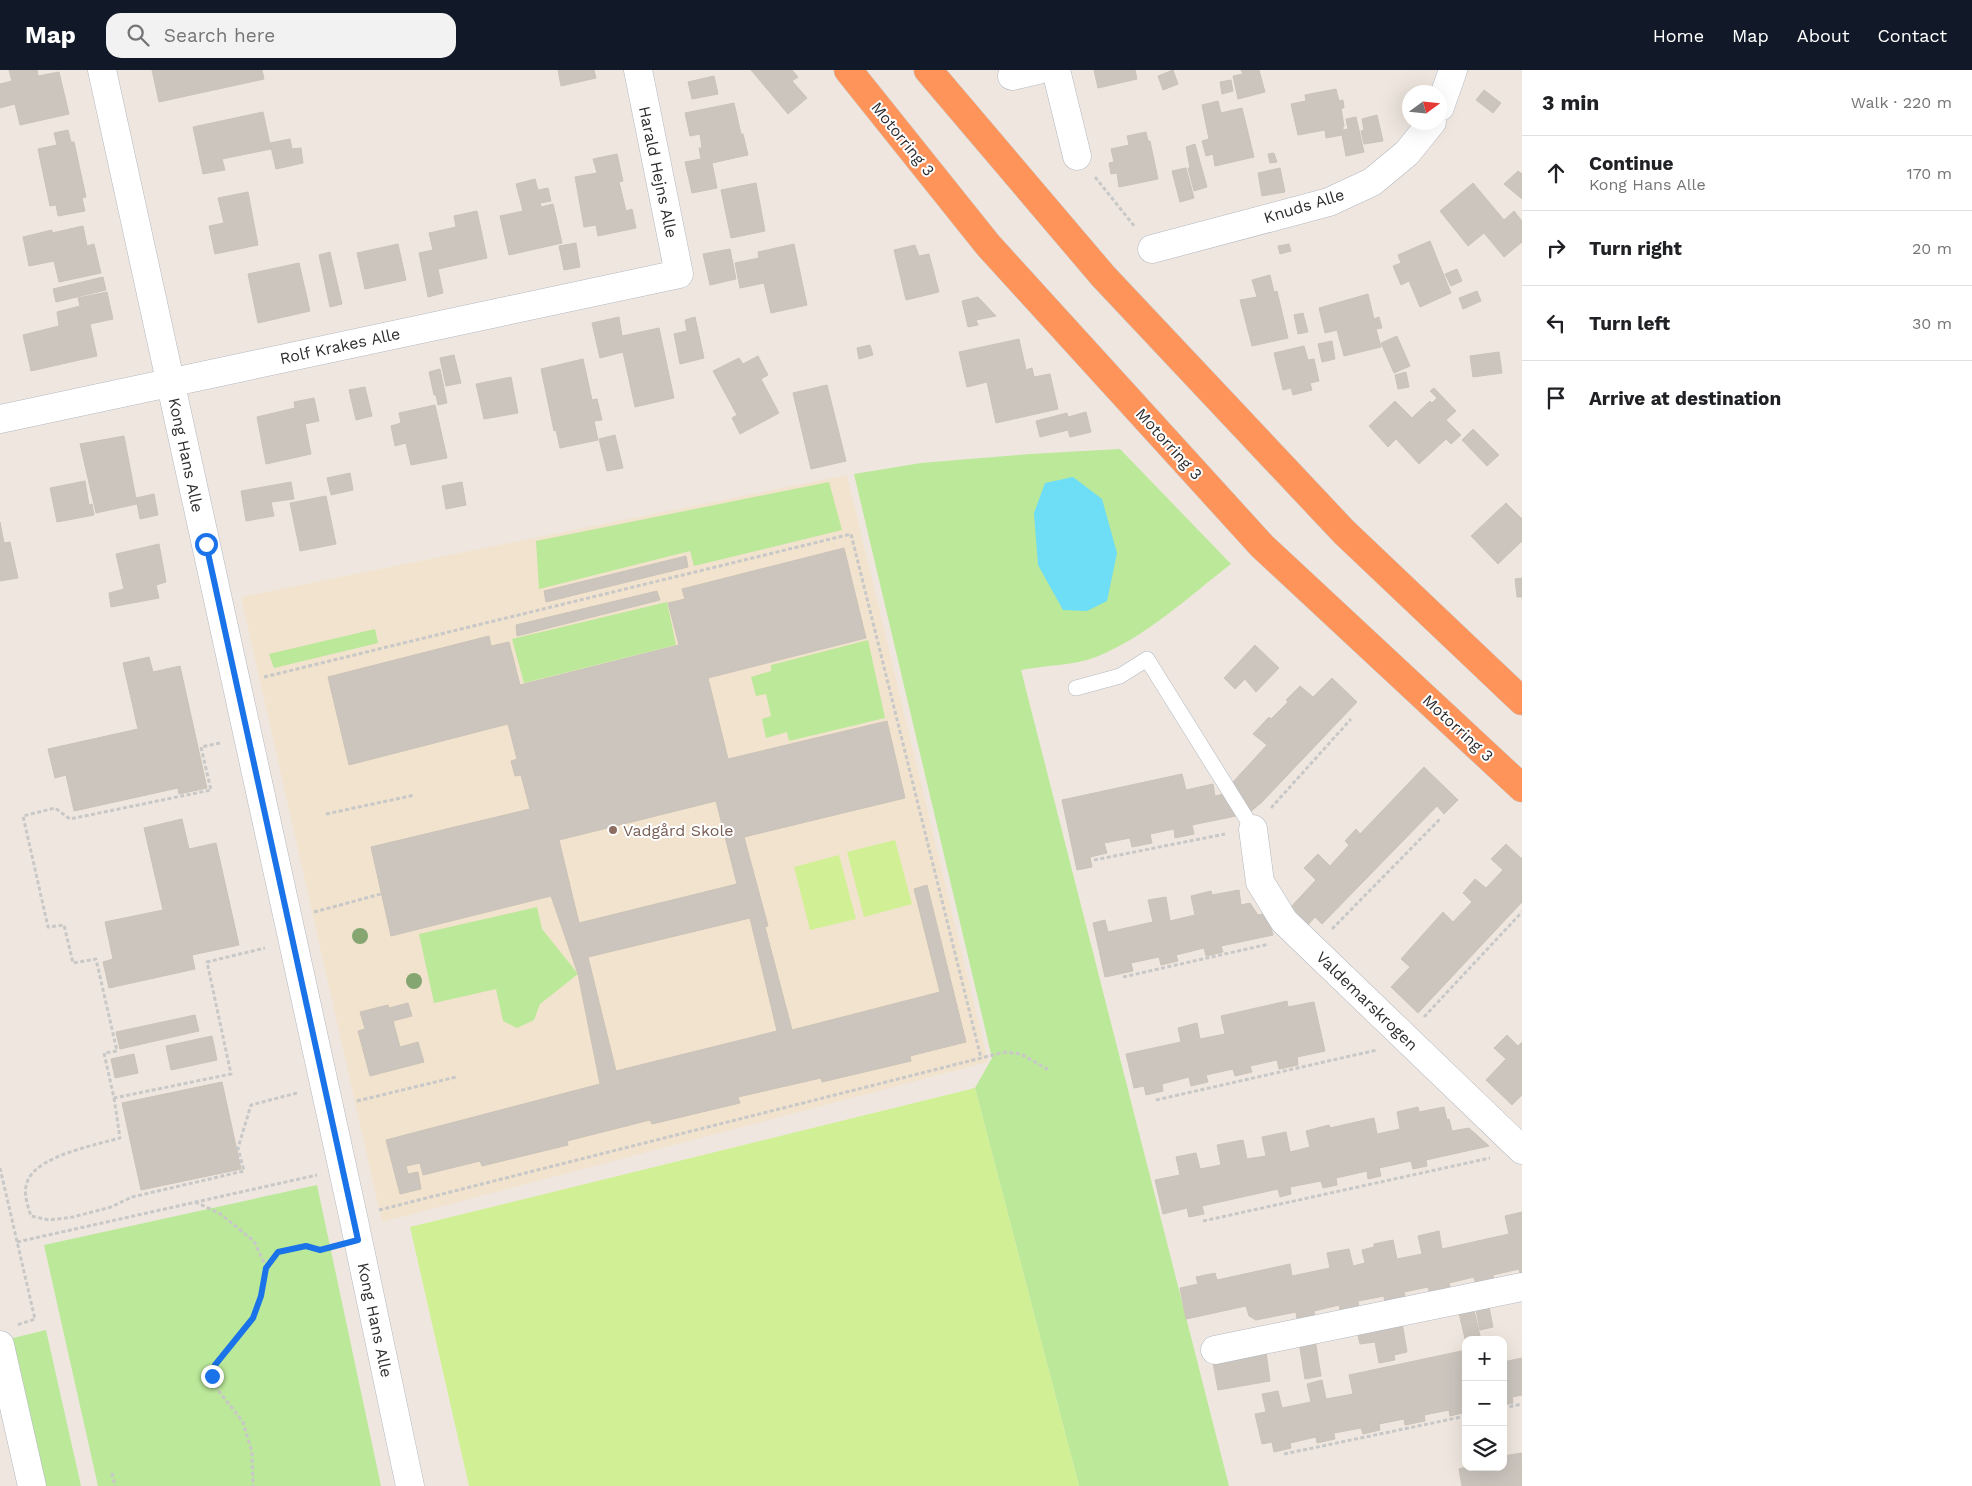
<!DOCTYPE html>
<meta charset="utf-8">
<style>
:root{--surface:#fff;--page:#f2f2f2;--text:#202124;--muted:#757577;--line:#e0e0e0;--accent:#111827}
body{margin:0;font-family:"Work Sans",sans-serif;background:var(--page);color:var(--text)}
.controls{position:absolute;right:15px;bottom:15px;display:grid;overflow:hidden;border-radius:10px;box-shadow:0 5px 20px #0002}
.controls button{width:45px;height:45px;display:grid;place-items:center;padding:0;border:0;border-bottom:1px solid var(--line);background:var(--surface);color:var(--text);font:25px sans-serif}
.compass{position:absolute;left:1402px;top:15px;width:45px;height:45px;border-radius:50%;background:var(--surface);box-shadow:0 5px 20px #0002;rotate:75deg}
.stop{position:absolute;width:15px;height:15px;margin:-11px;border:4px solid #1a73e8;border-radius:50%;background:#fff}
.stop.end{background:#1a73e8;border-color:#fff;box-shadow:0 1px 5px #0008}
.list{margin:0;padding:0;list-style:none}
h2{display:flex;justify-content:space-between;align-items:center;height:65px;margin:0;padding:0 20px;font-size:21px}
h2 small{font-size:16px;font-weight:400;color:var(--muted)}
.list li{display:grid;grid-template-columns:32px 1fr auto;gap:15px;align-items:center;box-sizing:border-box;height:75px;padding:0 20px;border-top:1px solid var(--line)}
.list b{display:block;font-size:19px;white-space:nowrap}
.list p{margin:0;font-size:16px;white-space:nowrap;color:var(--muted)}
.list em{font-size:16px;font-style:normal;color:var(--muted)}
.icon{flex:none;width:28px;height:28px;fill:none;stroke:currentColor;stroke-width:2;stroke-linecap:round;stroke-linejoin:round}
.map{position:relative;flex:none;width:1522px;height:1416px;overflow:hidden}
header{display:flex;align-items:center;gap:30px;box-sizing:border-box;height:70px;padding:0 25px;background:var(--accent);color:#fff}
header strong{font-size:24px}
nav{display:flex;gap:28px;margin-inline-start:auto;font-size:18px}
.search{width:350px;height:45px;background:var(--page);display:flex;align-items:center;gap:12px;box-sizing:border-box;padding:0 18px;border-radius:15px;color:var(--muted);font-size:19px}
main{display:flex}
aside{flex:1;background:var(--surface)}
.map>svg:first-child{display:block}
.education{fill:#f1e3ce}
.green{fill:#bbe899}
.pitch{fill:#d1f095}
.water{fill:#6eddf6}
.building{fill:#cbc5be;stroke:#cbc3b8;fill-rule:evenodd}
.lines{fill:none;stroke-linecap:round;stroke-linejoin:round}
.service-casing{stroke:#b3b7c1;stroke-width:16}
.minor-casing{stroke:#b3b7c1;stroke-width:29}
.motorway-casing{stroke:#c8c8c8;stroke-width:29}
.path{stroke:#c8c8c8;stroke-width:3;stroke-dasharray:4 2.5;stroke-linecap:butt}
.service{stroke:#fff;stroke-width:15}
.minor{stroke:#fff;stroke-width:28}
.motorway{stroke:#ff945b;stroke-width:28}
.tree{fill:#86a671}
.route{stroke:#1a73e8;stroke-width:6}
.education-dot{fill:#8d6e63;stroke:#fff;stroke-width:2}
.labels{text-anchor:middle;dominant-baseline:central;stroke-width:4;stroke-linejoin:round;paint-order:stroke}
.street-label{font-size:16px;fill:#2d2d2d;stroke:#fff}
.education-label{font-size:16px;fill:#785e54;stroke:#fff;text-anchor:start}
</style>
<header>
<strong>Map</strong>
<div class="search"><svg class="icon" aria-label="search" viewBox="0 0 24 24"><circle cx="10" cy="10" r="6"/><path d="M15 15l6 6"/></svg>Search here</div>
<nav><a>Home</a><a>Map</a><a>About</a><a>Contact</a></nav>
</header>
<main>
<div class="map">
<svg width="1522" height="1416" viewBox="0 0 1522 1416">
<rect width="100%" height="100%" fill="#efe7df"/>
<!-- education -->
<path class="education" d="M847 405 988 992 382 1152 241 527Z"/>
<!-- green -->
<path class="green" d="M1120 379 1231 494C1188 527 1146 567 1096 587 1072 596 1045 595 1021 600L1229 1416H1079L975 1018 992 988 854 404 921 393 1030 384Z
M829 412 842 460 694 496 690 481 539 519 536 471Z
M667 532 676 575 524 613 512 569Z
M375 559 378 573 274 598 269 584Z
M868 570 885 648 789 671 787 662 766 668 762 649 771 646 766 624 756 626 751 607 771 601V595Z
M537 837 542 859 578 904 540 934 534 950 517 958 503 951 496 919 434 933 419 864Z
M317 1115 381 1416H98L44 1175Z
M46 1260 81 1416H45L13 1268Z"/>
<!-- pitch -->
<path class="pitch" d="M895 770 912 834 864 847 847 782Z
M839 785 856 849 810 860 794 797Z
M975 1018 1079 1416H469L410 1157Z"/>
<!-- water -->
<path class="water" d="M1073 407 1102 429 1117 483 1107 531 1087 541 1063 540 1038 495 1034 443 1045 413Z"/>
<!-- building -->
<path class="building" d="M9 0H37L38 6 59 2 69 44 20 55 15 34 0 38V14L12 11Z
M152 0H262L264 9 159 32Z
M558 0H594L596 8 561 16Z
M751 0H792L798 7 792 11 807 28 788 44Z
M1094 0H1135L1137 9 1098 18Z
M1173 0 1178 14 1163 20 1158 6Z
M1241 0H1259L1265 22 1238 29 1233 6 1243 4Z
M714 6 718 24 692 29 688 12Z
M1231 10 1233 21 1222 24 1220 12Z
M1336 19 1339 31 1343 30 1344 38H1341L1344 56H1343V60L1348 59 1346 49 1356 47 1364 82 1346 86 1342 65 1326 68 1325 60 1298 65 1291 34 1306 31 1305 25Z
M1484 20 1501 33 1493 43 1476 30Z
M1218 31 1221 43 1242 38 1254 87 1215 96 1213 84 1206 86 1202 71 1209 69 1202 35Z
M734 33 741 64H743L748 85 712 93 717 118 692 123 685 92 701 89 699 78H702L700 64 690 66 685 43Z
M263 42 271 79 222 89 225 100 203 104 193 57Z
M1377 45 1383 71 1364 74 1361 61 1364 60 1362 49Z
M68 60 71 72H74L86 127 82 128 85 141 58 146 56 135 50 136 38 79 57 75 54 63Z
M1146 62 1148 71H1150L1158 109 1119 117 1117 103 1111 104 1109 93 1114 92 1111 79 1129 75 1127 66Z
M290 69 292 79 301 78 303 93 276 99 270 73Z
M1195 74 1207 117 1194 121 1188 98H1190L1186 77Z
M1274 83 1277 92 1270 93 1268 84Z
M617 84 623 111 619 112 626 141 632 139 636 158 598 166 596 155 584 157 575 107 597 103 593 89Z
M1186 98 1194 128 1180 132 1172 101Z
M1280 98 1285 122 1262 126 1258 103Z
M1518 101 1522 104V129L1504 114Z
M535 109 538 120 548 118 551 131 540 133 541 137 553 134 562 173 509 185 500 146 523 141 516 114Z
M756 113 765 161 731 168 721 120Z
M1473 113 1504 150 1514 141 1522 151V172L1504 187 1484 163 1468 176 1440 141Z
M248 122 258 175 215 184 209 156 224 153 218 128Z
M477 141 487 188 438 199 443 223 428 227 419 183 433 180 429 163 456 157 454 146Z
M83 156 87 176 94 174 101 203 59 212 54 191 29 196 23 167 52 160V163Z
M1430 171 1451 223 1420 237 1409 211 1401 215 1393 196 1401 193 1398 185Z
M576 173 580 197 564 200 559 176Z
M398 174 406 210 365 219 357 183Z
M794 174 807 235 771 243 764 213 740 218 735 193 759 188 758 182Z
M1289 174 1291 181 1280 184 1278 176Z
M915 175 919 186 929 184 939 222 906 230 894 180Z
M730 179 736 209 710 215 703 184Z
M330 182 342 234 330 237 319 185Z
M299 193 310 241 258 253 248 204Z
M1457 199 1462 211 1451 216 1445 204Z
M1270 205 1274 222 1277 221 1288 268 1252 276 1240 230 1257 227 1252 210Z
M103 207 106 220 56 232 53 219Z
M1477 221 1481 231 1463 239 1459 228Z
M107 222 113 249 90 254 97 286 31 301 23 265 59 256 57 242 80 236 78 228Z
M1368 224 1374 249 1379 247 1382 258 1376 259 1381 277 1344 286 1337 260 1325 263 1319 238Z
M978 227 996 246 976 250 978 255 968 257 962 231Z
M1303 243 1308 262 1298 264 1294 245Z
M619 247 622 266 659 258 674 328 635 337 623 282 600 288 592 253Z
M695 247 704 288 680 294 674 264 687 261 685 250Z
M1397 266 1410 296 1394 303 1381 273Z
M1019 269 1026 300 1032 298 1034 307 1050 304 1058 339 996 353 987 312 967 317 959 282Z
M1332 271 1335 289 1322 292 1318 274Z
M870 275 873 285 859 289 857 278Z
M1304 276 1308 290 1314 289 1319 311 1310 313 1312 320 1293 325 1291 318 1283 320 1274 283Z
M1499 282 1502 303 1473 307 1470 286Z
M454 285 461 313 446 316 440 288Z
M758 286 768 305 761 309 779 343 740 364 732 348 737 345 713 301 739 288 743 294Z
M583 289 592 330 597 329 602 350 594 351 598 370 560 378 556 360 554 361 541 299Z
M440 299 447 333 438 335 436 325H434L429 302Z
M1406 302 1409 317 1398 319 1395 305Z
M511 307 518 343 484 349 476 314Z
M827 315 846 391 811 399 793 323Z
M365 317 372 346 356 350 349 320Z
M1434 318 1456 341 1446 350 1461 365 1451 374 1446 369 1419 394 1396 369 1388 377 1369 356 1395 331 1412 348 1430 331 1432 333 1437 328 1430 321Z
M314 328 319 351 305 354 311 384 266 394 257 347 295 338 294 332Z
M435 335 447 388 411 395 406 373 395 376 391 356 401 353 399 343Z
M1086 342 1091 362 1070 367 1068 360 1040 367 1036 351 1067 343 1068 347Z
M1473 359 1499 385 1487 396 1462 370Z
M615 365 623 398 607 401 599 369Z
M124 366 137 434 96 443 80 374Z
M350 403 353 420 331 425 327 408Z
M85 411 89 435 92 434 94 445 57 452 50 418Z
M291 412 294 429 271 432 274 446 246 451 241 421Z
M462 412 466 435 446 439 442 416Z
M154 424 158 445 140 449 136 428Z
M326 426 336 474 300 481 290 433Z
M1506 433 1522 449V471L1498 494 1471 466Z
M0 452 4 473 10 472 18 508 0 511Z
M159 474 166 512 156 515 159 528 111 537 109 523 124 519 116 484Z
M844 478 866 568 708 608 728 689 887 651 905 728 744 767 768 856 765 857 792 960 940 922 914 819 927 815 966 972 910 986 911 991 822 1012 821 1008 738 1027 740 1033 652 1054 650 1050 567 1071 568 1075 482 1096 480 1091 423 1105 420 1093 406 1096 408 1104 418 1102 421 1119 400 1124 386 1070 600 1014 578 904 551 826 391 866 371 777 530 739 521 705 515 706 511 691 517 689 508 654 349 695 328 607 489 566 491 576 509 572 520 615 679 575 668 533 685 529 682 519ZM716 731 737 814 579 853 559 770ZM750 848 777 961 616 1001 588 887Z
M686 486 688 497 546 532 544 521Z
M1522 508V527H1517L1515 509Z
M657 521 660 530 517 566 516 555Z
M1255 575 1279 598 1256 622 1245 609 1235 619 1224 608Z
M149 587 153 602 180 596 207 718 179 724 178 718 74 741 66 705 55 708 48 679 138 659 123 593Z
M1332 608 1357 632 1262 732 1249 743 1232 713 1267 675 1253 664 1269 647 1271 649 1288 632 1286 630 1300 616 1313 627Z
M1424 697 1458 730 1444 744 1437 736 1322 854 1315 847 1306 857 1288 840 1316 810 1304 798 1318 784 1330 796 1349 775 1345 771 1356 759 1360 764Z
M1182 704 1186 720 1213 714 1215 726 1224 724 1236 746 1192 755 1194 764 1175 768 1174 759 1150 764 1152 773 1132 777 1130 768 1104 773 1107 783 1090 787 1092 797 1077 800 1062 730Z
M182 749 189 779 216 773 239 875 192 885 195 899 109 918 103 892 113 889 105 852 163 840 144 758Z
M1506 774 1522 789V832L1418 943 1391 917 1410 897 1401 889 1443 842 1453 852 1472 832 1463 823 1475 809 1486 818 1503 800 1491 789Z
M1239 820 1241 835 1250 833 1258 845 1263 844 1270 854 1273 865 1221 876 1223 882 1206 886 1204 878 1176 885 1178 891 1161 895 1159 887 1131 893 1133 901 1105 907 1093 853 1105 850 1108 862 1153 852 1148 830 1166 827 1170 851 1195 845 1191 826 1211 821 1212 825Z
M1287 931 1288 937 1314 932 1325 981 1297 987 1298 995 1279 999 1277 990 1250 996 1252 1002 1235 1006 1233 999 1206 1005 1208 1012 1191 1016 1189 1007 1162 1014 1163 1021 1146 1025 1144 1016 1134 1018 1126 984 1181 972 1178 958 1197 953 1200 969 1225 964 1221 946Z
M408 933 412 946 393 951 400 977 418 972 424 992 370 1006 358 961 365 959 360 942 388 935 389 938Z
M195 945 199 961 120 979 116 962Z
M1507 965 1518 976 1522 972V1025L1512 1035 1486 1010 1506 989 1494 978Z
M212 966 217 990 171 1000 166 976Z
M134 984 138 1003 115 1008 111 989Z
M222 1012 241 1099 141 1120 122 1033Z
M1418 1037 1419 1042 1444 1037 1447 1050 1449 1049 1452 1061 1469 1058 1489 1076 1426 1090 1427 1096 1413 1099 1411 1091 1379 1098 1381 1106 1368 1109 1367 1101 1336 1108 1337 1115 1323 1118 1321 1111 1290 1117 1291 1124 1280 1127 1278 1119 1202 1136 1204 1144 1189 1147 1187 1138 1163 1144 1155 1110 1180 1105 1176 1087 1196 1083 1200 1099 1221 1095 1217 1075 1243 1070 1247 1089 1266 1086 1262 1067 1286 1062 1290 1082 1310 1077 1306 1061 1329 1055 1330 1058 1374 1048 1377 1064 1400 1059 1397 1042Z
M1522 1142V1207L1521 1208 1519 1199 1493 1205 1494 1213 1476 1216 1474 1207 1449 1213 1451 1221 1430 1225 1428 1217 1404 1222 1406 1230 1385 1234 1384 1226 1358 1231 1359 1239 1341 1243 1339 1235 1314 1241 1315 1247 1297 1250 1296 1242 1256 1250 1249 1246 1246 1236 1186 1249 1180 1218 1198 1214 1196 1207 1215 1203 1217 1210 1290 1194 1292 1206 1330 1198 1327 1183 1349 1179 1353 1196 1365 1193 1362 1180 1374 1177V1174L1393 1170 1397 1189 1422 1184 1418 1166 1439 1161 1442 1179 1509 1164 1505 1146Z
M1489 1237 1493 1257 1480 1260 1476 1240Z
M1474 1240 1481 1270H1466V1273L1459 1243Z
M1402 1252 1407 1282 1394 1285 1395 1290 1379 1293 1375 1272 1360 1274 1357 1261Z
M1315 1269 1321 1306 1305 1309 1299 1272Z
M1466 1280V1342L1450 1346 1449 1340 1424 1345 1425 1351 1405 1355 1404 1349 1379 1354 1380 1360 1363 1364 1361 1358 1334 1363 1335 1369 1317 1373 1316 1367 1290 1373 1291 1378 1274 1382 1272 1372 1262 1374 1255 1344 1266 1342 1262 1324 1278 1321 1282 1338 1311 1332 1307 1314 1322 1310 1326 1329 1353 1324 1349 1305Z
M1266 1282 1270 1311 1218 1320 1213 1293Z
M1522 1288V1325L1512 1327 1513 1333 1503 1335V1292Z
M1522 1383V1416H1462L1459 1399 1466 1397H1503V1386Z"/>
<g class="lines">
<defs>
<path id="service" d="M1076 618 1120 606 1147 589 1253 759"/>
<path id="minor" d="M102 0 353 1146 410 1416
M1056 0 1077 86
M1012 6 1038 0
M1440 37 1453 0
M1152 179 1329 132 1372 112 1407 83 1432 52
M0 349 679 204 638 0
M1253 759 1260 812 1284 851 1522 1080
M0 1275 32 1416
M1215 1280 1522 1217"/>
<path id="motorway" d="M848 0 988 175 1262 476 1522 718
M928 0 1103 206 1344 462 1522 631"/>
</defs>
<!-- service casing -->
<use href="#service" class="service-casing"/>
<!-- minor casing -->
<use href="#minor" class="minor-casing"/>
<!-- motorway casing -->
<use href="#motorway" class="motorway-casing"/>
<!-- path -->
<path class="path" d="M1095 107 1135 157
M264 607 851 464 981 988
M220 673 201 677 211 720 70 749 55 738 23 746 48 857 64 855 73 893 96 889 117 981 104 983 114 1028 231 1004 207 892 265 878
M1271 738 1351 649
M326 744 415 725
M1094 790 1225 764
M314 842 381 824
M1332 859 1441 748
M1123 907 1269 874
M1424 947 1522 842
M114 1028 120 1068C95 1075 42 1085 29 1108 22 1120 27 1134 31 1146L49 1150 73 1147 111 1137 132 1127 244 1101 238 1078 251 1035 297 1023
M1156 1030 1377 980
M357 1031 456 1007
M0 1098 35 1249 17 1255
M195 1132 219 1143 254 1171 266 1197 261 1226 253 1248 215 1295 212 1306 218 1320 243 1352 252 1382 253 1416
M379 1140 1005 982 1021 984 1049 1000
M1203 1151 1490 1088
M17 1172 317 1105
M266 1197 278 1182 306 1177 320 1180 332 1177
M1503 1338 1522 1334
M1284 1384 1466 1346
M112 1403 115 1416"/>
<!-- service -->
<use href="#service" class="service"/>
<!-- minor -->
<use href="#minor" class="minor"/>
<!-- motorway -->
<use href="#motorway" class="motorway"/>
</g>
<!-- trees -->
<g class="tree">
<circle cx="360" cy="866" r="8"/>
<circle cx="414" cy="911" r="8"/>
</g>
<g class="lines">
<!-- route -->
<path class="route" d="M206 474 358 1170 320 1180 306 1176 278 1182 266 1198 261 1226 253 1248 215 1295 212 1306"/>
</g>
<!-- markers -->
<circle class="education-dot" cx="613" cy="760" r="5"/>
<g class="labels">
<!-- street labels -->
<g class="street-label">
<text transform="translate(903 69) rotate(51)">Motorring 3</text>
<text transform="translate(658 102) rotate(78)">Harald Hejns Alle</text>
<text transform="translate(1304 136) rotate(-17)">Knuds Alle</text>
<text transform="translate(340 276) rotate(-12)">Rolf Krakes Alle</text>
<text transform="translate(1169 374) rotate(48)">Motorring 3</text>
<text transform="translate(186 385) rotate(78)">Kong Hans Alle</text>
<text transform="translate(1458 658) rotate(43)">Motorring 3</text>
<text transform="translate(1367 931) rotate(44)">Valdemarskrogen</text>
<text transform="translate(375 1250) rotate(78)">Kong Hans Alle</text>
</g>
<!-- education labels -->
<g class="education-label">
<text x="623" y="760">Vadgård Skole</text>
</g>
</g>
</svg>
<div class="controls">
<button>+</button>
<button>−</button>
<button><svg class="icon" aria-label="layers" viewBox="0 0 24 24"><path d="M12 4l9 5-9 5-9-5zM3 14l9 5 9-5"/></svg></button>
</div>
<svg class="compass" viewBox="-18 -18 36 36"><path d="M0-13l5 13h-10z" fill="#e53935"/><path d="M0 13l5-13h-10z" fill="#757577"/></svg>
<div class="stop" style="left:206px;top:474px"></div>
<div class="stop end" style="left:212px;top:1306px"></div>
</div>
<aside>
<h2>3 min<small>Walk · 220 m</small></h2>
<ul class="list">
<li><svg class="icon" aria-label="ahead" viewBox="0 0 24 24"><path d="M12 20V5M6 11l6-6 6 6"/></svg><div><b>Continue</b><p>Kong Hans Alle</p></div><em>170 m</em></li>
<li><svg class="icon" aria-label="right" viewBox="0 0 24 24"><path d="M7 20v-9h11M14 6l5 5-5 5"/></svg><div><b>Turn right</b></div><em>20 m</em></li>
<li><svg class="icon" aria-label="left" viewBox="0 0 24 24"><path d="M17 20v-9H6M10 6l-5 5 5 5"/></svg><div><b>Turn left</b></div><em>30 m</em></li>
<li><svg class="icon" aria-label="arrive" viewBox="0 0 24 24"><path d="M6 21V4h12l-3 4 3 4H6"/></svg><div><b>Arrive at destination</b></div></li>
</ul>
</aside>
</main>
